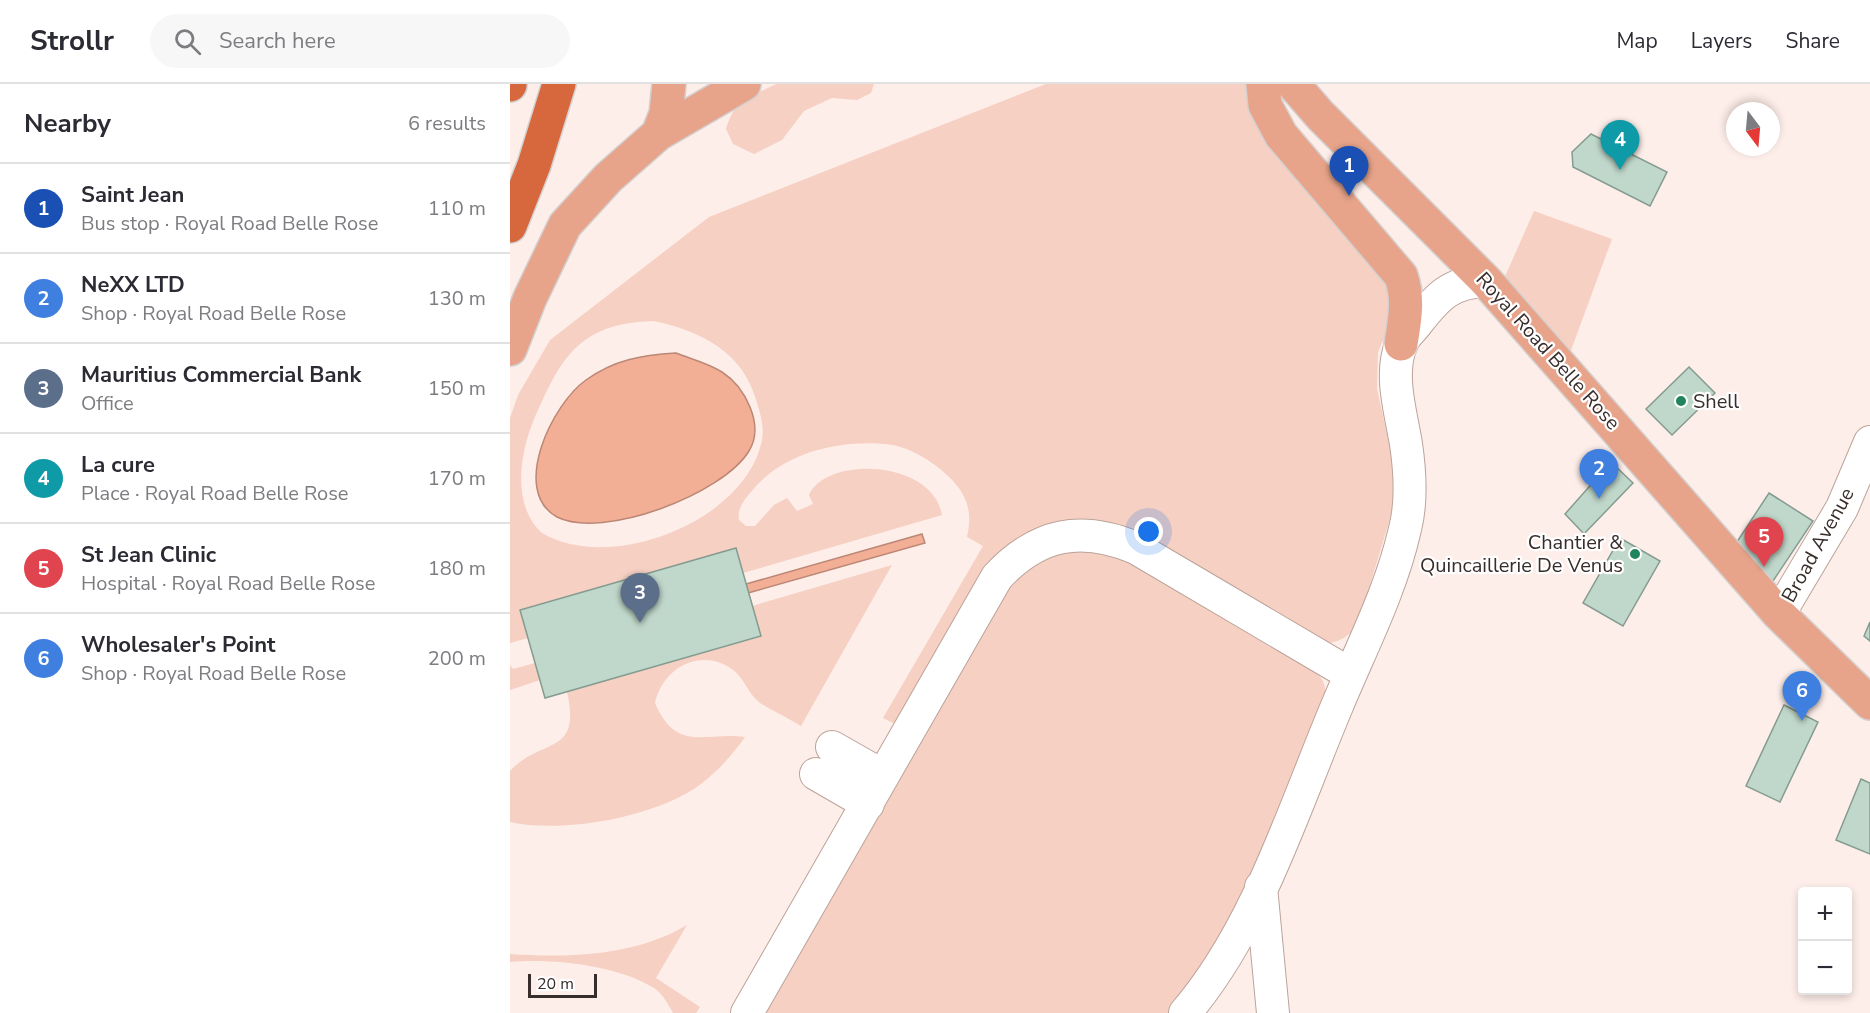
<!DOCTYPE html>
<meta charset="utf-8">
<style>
:root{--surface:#fff;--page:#f7f7f7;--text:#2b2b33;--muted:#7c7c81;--line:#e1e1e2;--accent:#111827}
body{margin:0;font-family:"Nunito Sans",sans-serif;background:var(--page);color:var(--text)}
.controls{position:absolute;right:18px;bottom:18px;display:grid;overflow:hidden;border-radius:6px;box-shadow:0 3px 9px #0003}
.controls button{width:54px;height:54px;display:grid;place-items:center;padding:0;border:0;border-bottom:2px solid var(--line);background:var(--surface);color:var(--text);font:30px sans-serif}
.compass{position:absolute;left:1216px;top:18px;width:54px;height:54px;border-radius:50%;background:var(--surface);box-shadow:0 3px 9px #0003;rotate:164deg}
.scale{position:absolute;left:18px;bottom:15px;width:69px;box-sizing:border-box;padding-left:6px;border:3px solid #372d2a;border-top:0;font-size:16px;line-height:21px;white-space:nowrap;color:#372d2a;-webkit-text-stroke:4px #fff;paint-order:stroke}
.you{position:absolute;left:639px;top:448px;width:21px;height:21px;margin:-15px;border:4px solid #fff;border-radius:50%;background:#1a73e8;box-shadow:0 0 0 9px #1a73e833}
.badge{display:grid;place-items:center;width:39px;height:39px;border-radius:50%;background:var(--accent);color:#fff;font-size:20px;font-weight:700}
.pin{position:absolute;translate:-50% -50px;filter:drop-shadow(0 2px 3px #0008)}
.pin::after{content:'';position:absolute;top:32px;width:21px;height:18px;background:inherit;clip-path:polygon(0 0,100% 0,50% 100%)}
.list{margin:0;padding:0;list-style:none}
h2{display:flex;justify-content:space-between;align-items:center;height:78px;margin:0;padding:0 24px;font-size:26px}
h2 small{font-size:20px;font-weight:400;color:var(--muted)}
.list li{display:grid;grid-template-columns:39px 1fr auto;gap:18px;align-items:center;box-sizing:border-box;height:90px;padding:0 24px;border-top:2px solid var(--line)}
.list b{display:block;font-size:22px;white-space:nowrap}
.list p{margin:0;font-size:20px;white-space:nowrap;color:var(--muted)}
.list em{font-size:20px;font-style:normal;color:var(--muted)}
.icon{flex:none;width:33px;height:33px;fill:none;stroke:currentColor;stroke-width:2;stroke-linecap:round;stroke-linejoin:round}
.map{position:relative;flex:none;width:1360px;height:929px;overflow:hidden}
header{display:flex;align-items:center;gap:36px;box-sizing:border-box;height:84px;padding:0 30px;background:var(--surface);border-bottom:2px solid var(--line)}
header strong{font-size:28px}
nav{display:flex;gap:33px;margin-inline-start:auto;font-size:21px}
.search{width:420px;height:54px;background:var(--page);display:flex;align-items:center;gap:15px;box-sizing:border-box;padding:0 21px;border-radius:33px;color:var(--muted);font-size:22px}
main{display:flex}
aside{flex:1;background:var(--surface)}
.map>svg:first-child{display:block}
.green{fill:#f6d0c3;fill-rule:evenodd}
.water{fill:#f3af96;stroke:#bb8876;stroke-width:1.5}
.building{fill:#c0d8cb;stroke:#849b8f;stroke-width:1.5}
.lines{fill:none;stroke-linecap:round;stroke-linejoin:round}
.minor-casing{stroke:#bba39a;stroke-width:34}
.major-casing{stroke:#d3d1d0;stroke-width:36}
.highway-casing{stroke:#d3d1d0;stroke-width:36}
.minor{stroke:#fff;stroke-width:32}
.major{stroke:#e7a48a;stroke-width:33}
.highway{stroke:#d7673c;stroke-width:33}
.poi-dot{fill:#21845d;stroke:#fff;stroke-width:2}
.labels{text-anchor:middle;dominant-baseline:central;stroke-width:4.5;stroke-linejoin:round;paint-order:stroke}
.street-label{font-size:20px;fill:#372d2a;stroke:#fff}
.poi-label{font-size:20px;fill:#372d2a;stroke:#fff;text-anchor:start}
</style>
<header>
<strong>Strollr</strong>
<div class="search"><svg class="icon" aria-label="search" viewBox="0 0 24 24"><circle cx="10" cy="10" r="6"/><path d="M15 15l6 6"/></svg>Search here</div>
<nav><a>Map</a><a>Layers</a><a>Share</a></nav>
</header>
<main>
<aside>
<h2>Nearby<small>6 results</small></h2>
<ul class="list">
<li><span class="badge" style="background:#1a4fb4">1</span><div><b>Saint Jean</b><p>Bus stop · Royal Road Belle Rose</p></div><em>110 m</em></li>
<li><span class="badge" style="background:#3f7fe0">2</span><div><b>NeXX LTD</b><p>Shop · Royal Road Belle Rose</p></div><em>130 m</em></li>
<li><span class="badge" style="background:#5c6f8a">3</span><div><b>Mauritius Commercial Bank</b><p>Office</p></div><em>150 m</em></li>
<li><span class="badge" style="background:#0f9aa8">4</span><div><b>La cure</b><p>Place · Royal Road Belle Rose</p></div><em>170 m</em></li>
<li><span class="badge" style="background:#e0444e">5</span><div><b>St Jean Clinic</b><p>Hospital · Royal Road Belle Rose</p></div><em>180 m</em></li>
<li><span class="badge" style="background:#3f7fe0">6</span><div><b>Wholesaler's Point</b><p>Shop · Royal Road Belle Rose</p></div><em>200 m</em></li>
</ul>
</aside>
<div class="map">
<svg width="1360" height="929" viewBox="0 0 1360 929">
<rect width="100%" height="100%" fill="#feeee9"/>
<!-- green -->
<path class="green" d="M266 0H364L361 9 347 16 322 14 294 27 272 56 244 70 223 60 216 45C226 12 239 14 266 0Z
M536 0H735L738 14 880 191 887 225 868 268 867 305 885 386 886 415 849 537C840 552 833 557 815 560L546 442 387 641 373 634 473 462 457 453C463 427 457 410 438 392 423 378 403 365 383 361 334 354 273 367 241 408 234 416 227 425 229 436L236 442H245L264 421 277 414 287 427 303 420 299 411C316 372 422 375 432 431L233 489 225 464 10 526 18 554 0 559V334L8 311 40 256 199 133ZM144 237C185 246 227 264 243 307 248 322 255 340 252 356 236 437 101 490 32 449 0 420 10 364 28 326 41 298 54 267 83 251 103 240 122 238 144 237Z
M1024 127 1102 155 1060 269 989 206Z
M567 464 611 471 803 585C816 596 817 606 814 622L738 797 690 893 660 929H253L489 513 523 478Z
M382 481 291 642C278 634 263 627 250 619 238 610 235 595 223 586 193 563 153 582 145 619 167 670 195 647 235 653 223 670 208 687 191 700 147 733 53 750 0 738V687C31 653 72 673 57 608L250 553 242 522Z
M25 579 30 596 0 606V581L3 585Z
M177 841 146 894 190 923 186 929H163C158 920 153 910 144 904 108 881 41 874 0 878V870C59 874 125 872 177 841Z"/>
<!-- water -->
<path class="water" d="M166 269C181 275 198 279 212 288 235 303 255 341 239 367 213 410 93 456 47 433 0 407 42 320 76 296 104 276 131 271 166 269Z
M412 450 415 459 238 509 236 500Z"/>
<!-- building -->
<path class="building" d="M1081 50 1157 88 1140 122 1063 83 1062 68Z
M1179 283 1205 309 1162 351 1136 325Z
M1101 378 1123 399 1074 450 1055 430Z
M1259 409 1303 437 1259 503 1223 464Z
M1110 454 1150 477 1113 542 1073 519Z
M226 464 251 552 35 614 10 526Z
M1360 538V557L1354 552Z
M1274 621 1308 638 1270 718 1236 702Z
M1351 695 1360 699V770L1326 756Z"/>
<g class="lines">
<defs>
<path id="minor" d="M1269 530 1332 424 1360 358
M322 663 373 692
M306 690 358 720
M751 803 763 929
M237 929 487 493C528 449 571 441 626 464L840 590
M675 929C747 845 784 724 827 622 851 564 881 507 895 445 902 418 900 387 896 360 891 329 879 291 891 261 893 253 902 246 907 239 928 212 941 198 976 197"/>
<path id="major" d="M753 0 755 21 771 51 891 192C899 215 895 235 891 260
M783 0 810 31 976 197 1269 530 1360 619
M148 50 156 30 159 0
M0 265 20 214 55 141 98 94 148 50 234 0"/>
<path id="highway" d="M0 1V0
M0 142 24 81 49 0"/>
</defs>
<!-- minor casing -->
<use href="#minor" class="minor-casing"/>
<!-- major casing -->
<use href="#major" class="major-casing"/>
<!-- highway casing -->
<use href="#highway" class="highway-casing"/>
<!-- minor -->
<use href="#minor" class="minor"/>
<!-- major -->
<use href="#major" class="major"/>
<!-- highway -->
<use href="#highway" class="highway"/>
</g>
<!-- markers -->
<g class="poi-dot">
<circle cx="1171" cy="317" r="6"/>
<circle cx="1125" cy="470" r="6"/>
</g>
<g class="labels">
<!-- street labels -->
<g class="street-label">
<text transform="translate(1038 267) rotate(48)">Royal Road Belle Rose</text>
<text transform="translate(1308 461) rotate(-61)">Broad Avenue</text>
</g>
<!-- poi labels -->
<g class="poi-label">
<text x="1183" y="317">Shell</text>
<text x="1113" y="458" text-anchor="end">Chantier &amp;<tspan x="1113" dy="23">Quincaillerie De Venus</tspan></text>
</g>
</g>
</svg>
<div class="controls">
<button>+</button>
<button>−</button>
</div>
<svg class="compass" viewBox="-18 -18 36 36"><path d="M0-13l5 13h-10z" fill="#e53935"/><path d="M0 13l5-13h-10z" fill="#7c7c81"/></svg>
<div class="scale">20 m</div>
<div class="you"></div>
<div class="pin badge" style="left:839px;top:112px;background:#1a4fb4">1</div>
<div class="pin badge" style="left:1089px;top:415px;background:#3f7fe0">2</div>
<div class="pin badge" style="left:130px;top:539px;background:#5c6f8a">3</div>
<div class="pin badge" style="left:1110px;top:86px;background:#0f9aa8">4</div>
<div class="pin badge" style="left:1254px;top:483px;background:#e0444e">5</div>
<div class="pin badge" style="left:1292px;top:637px;background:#3f7fe0">6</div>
</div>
</main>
